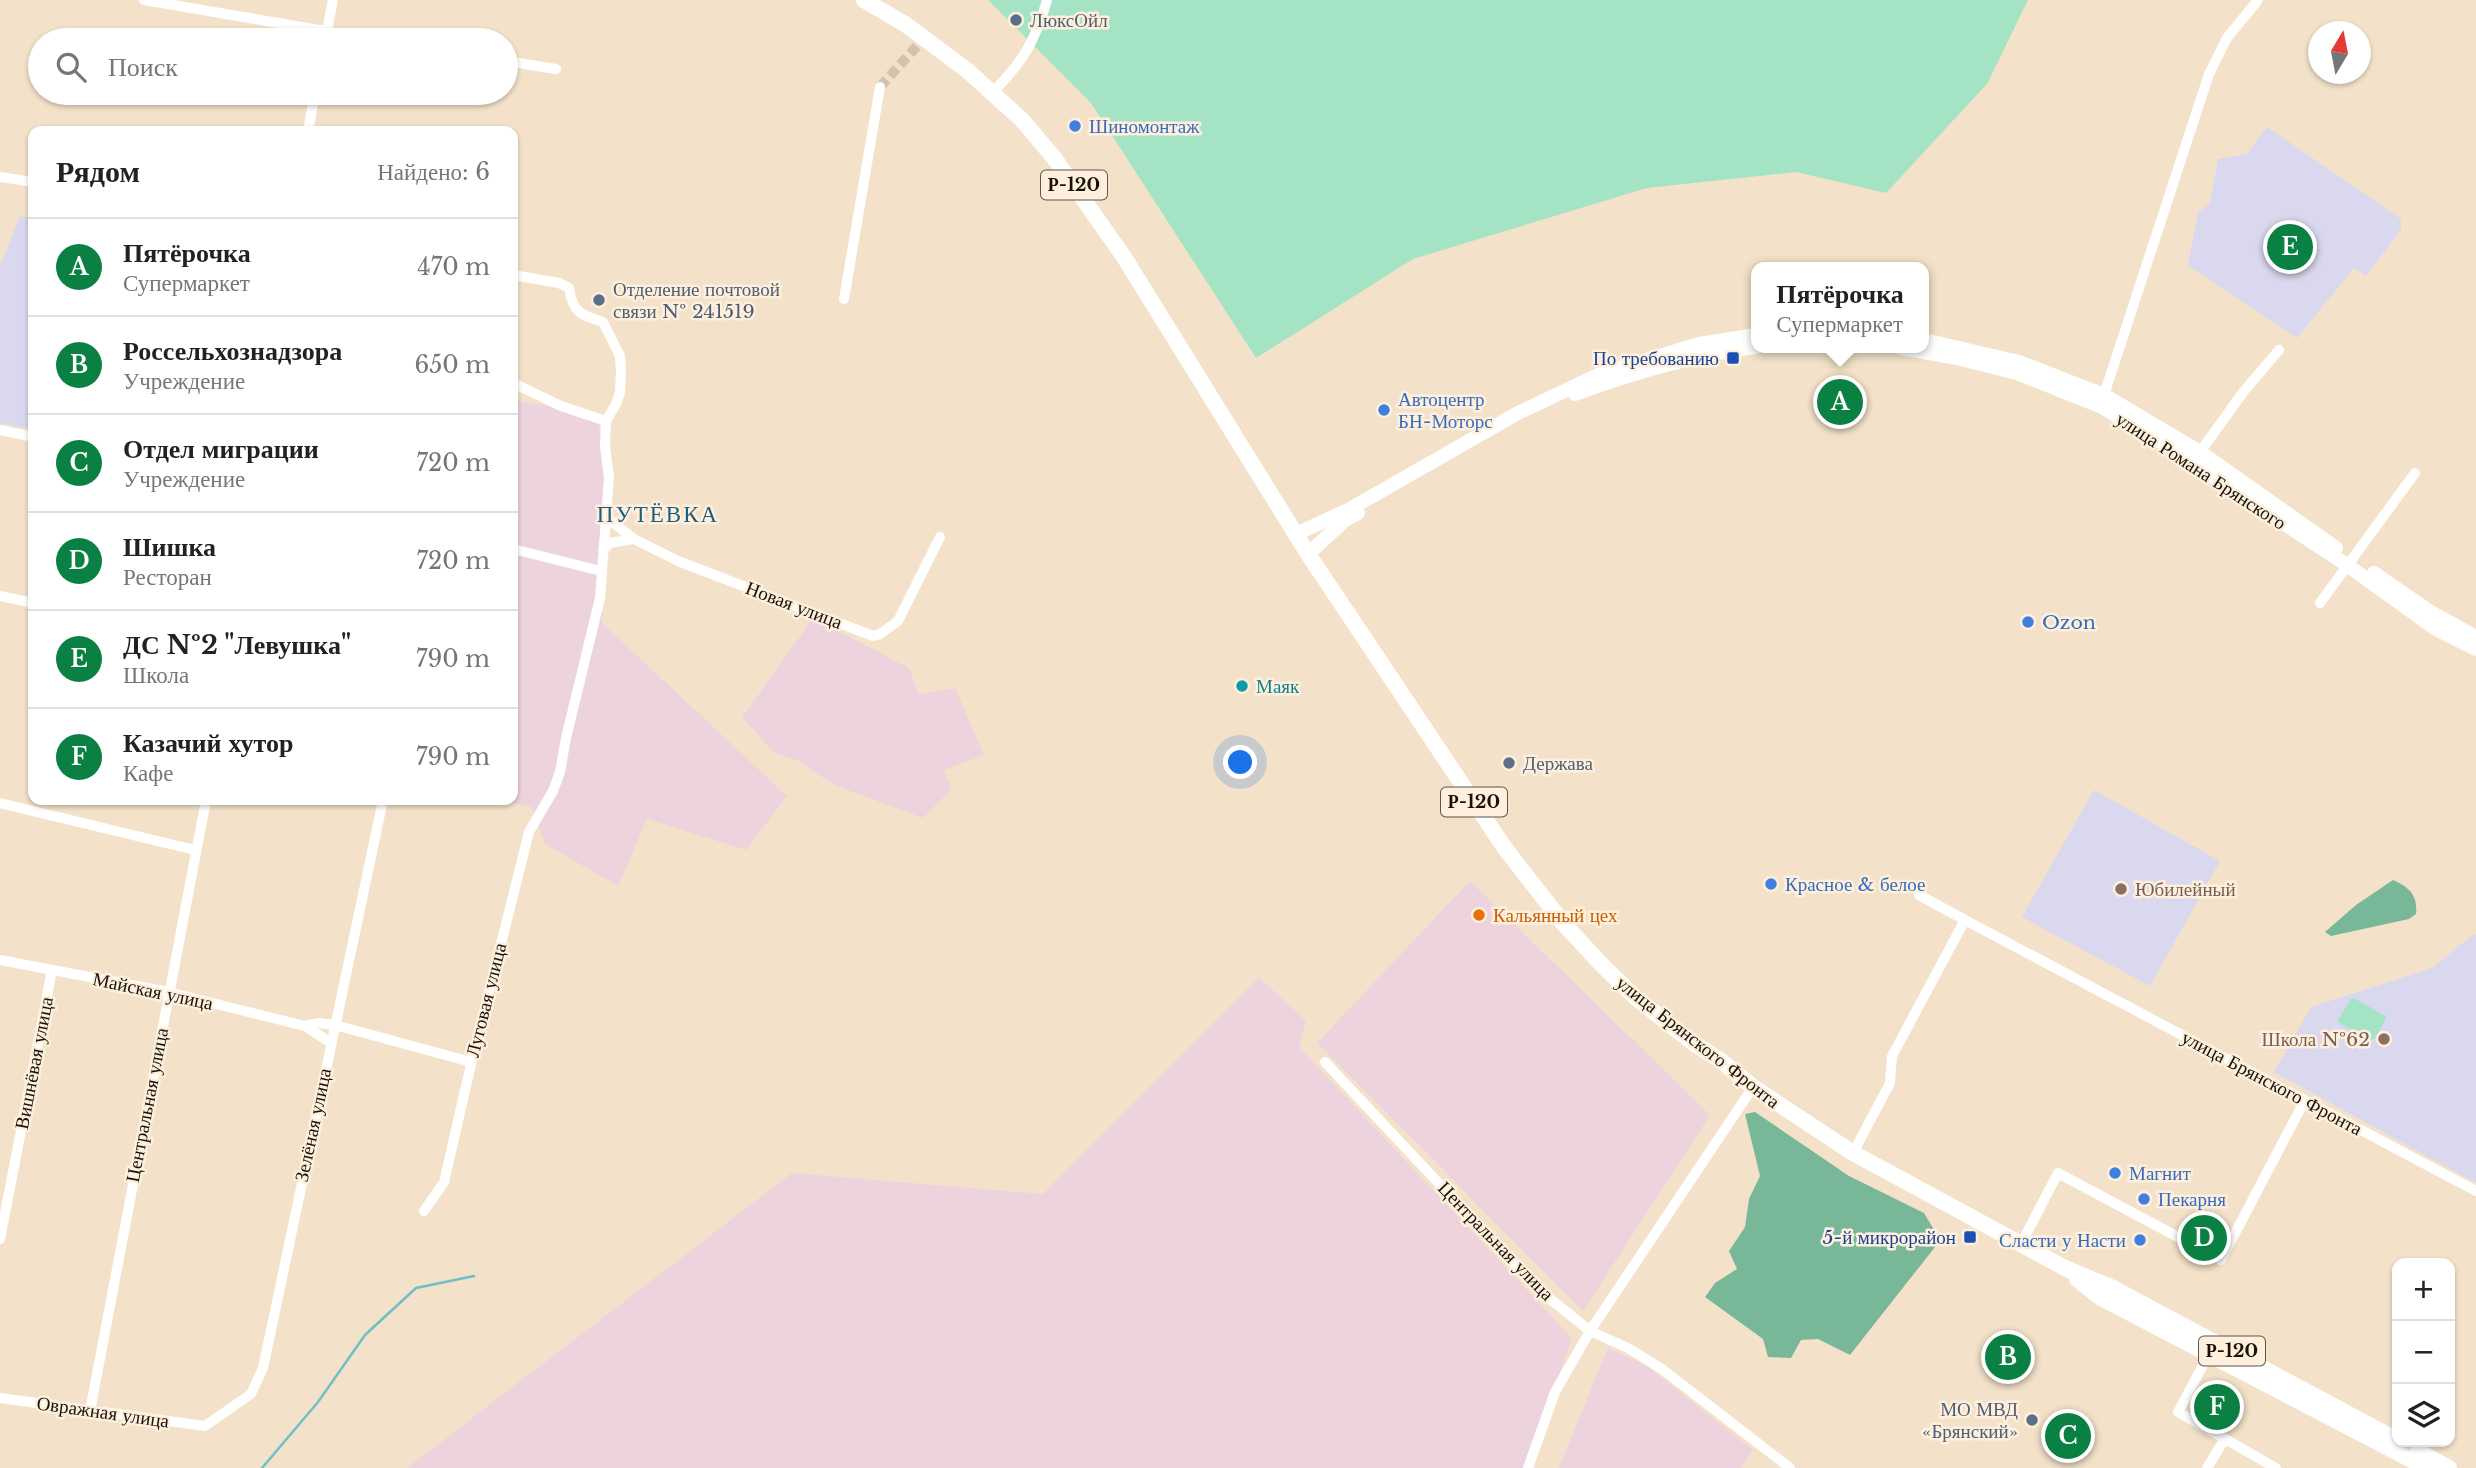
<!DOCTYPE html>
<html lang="ru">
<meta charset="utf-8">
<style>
:root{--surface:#fff;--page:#f2f2f2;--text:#222;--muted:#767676;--line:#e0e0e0;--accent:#0b8043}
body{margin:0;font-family:"Libre Baskerville",serif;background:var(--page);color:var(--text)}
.controls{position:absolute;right:21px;bottom:21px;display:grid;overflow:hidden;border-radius:14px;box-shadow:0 2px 5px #0004}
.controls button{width:63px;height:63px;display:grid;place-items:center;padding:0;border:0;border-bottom:2px solid var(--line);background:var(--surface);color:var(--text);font:35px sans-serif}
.compass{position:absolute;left:2308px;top:21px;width:63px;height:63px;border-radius:50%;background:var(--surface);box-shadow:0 2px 5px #0004;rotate:10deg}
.you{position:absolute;left:1241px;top:763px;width:24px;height:24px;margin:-18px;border:5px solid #fff;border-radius:50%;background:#1a73e8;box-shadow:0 0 0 10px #1a73e833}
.badge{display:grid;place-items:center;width:46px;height:46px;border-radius:50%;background:var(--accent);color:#fff;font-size:23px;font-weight:700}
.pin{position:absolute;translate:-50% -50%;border:4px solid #fff;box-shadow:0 2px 7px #0006}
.popup{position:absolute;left:1751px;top:262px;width:178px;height:91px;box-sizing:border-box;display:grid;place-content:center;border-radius:14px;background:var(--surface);filter:drop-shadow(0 2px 5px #0005);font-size:23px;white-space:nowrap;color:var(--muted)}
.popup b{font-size:26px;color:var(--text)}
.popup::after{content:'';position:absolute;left:50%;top:100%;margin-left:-14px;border:14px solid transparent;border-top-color:var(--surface)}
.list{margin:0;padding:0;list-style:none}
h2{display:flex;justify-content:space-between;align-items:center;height:91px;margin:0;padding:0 28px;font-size:30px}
h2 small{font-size:23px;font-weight:400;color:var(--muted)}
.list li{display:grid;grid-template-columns:46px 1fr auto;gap:21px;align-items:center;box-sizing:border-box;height:98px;padding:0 28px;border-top:2px solid var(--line)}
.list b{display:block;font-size:26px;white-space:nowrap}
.list p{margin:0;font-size:23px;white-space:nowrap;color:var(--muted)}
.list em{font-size:23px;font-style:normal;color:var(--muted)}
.icon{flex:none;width:38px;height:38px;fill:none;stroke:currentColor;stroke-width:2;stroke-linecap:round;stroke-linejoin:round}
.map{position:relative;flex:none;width:2476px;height:1468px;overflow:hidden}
.search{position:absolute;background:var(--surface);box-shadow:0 2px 5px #0004;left:28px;top:28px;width:490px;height:77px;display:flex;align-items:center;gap:18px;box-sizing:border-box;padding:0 24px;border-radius:38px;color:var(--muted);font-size:26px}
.panel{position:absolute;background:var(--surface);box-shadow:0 2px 5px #0004;left:28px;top:126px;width:490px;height:679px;border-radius:14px}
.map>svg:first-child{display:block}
.industrial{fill:#ecd3dd}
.education{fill:#dad8ee}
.green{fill:#a4e4c4}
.forest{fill:#78b899}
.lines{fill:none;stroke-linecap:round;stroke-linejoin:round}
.stream{stroke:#6fbfc8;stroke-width:2.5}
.minor-tunnel{stroke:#d2c3ac;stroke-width:10;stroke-dasharray:10 5;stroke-linecap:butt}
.minor{stroke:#fff;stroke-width:10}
.secondary{stroke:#fff;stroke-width:14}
.primary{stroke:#fff;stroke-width:16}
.service-dot{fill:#5c6f8a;stroke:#fef0dc;stroke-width:2.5}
.shop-dot{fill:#3f7fe0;stroke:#fef0dc;stroke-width:2.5}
.transit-dot{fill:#1a4fb4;stroke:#fef0dc;stroke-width:2.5}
.culture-dot{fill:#0f9aa8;stroke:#fef0dc;stroke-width:2.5}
.education-dot{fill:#8d6e63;stroke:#fef0dc;stroke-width:2.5}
.food-dot{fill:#e8710a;stroke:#fef0dc;stroke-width:2.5}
.labels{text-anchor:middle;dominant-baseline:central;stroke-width:5;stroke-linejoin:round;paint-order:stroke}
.shield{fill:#fef0dc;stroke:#5d5549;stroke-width:2}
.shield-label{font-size:18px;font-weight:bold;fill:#18120a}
.service-label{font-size:19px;fill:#4e5e75;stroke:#fef0dc;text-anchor:start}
.shop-label{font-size:19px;fill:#366cbe;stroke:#fef0dc;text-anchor:start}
.transit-label{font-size:19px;fill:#164399;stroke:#fef0dc;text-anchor:end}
.street-label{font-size:19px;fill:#18120a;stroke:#fef0dc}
.culture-label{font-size:19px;fill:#0d838f;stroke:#fef0dc;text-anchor:start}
.education-label{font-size:19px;fill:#785e54;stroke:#fef0dc;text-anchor:start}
.food-label{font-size:19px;fill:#c56008;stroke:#fef0dc;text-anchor:start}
.quarter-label{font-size:23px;letter-spacing:2px;fill:#215d7d;stroke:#fef0dc}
</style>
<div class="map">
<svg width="2476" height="1468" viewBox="0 0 2476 1468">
<rect width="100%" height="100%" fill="#f3e2c9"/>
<!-- industrial -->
<path class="industrial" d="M513 400 597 415 607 468 602 623 787 796 746 850 647 819 618 886 545 844 532 807 499 800H513Z
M813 618 909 668 918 694 955 688 984 755 944 770 951 790 923 818 834 785 797 760 775 753 742 718Z
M1470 881 1710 1115 1583 1311 1317 1043Z
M1259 977 1306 1021 1299 1047 1572 1338 1527 1468H407L792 1173 1043 1194Z
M1608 1348 1647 1366 1753 1450 1741 1468H1559Z"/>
<!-- education -->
<path class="education" d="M2267 127 2401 219V230L2366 276 2354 268 2297 338 2188 265 2198 212 2210 203 2218 159 2247 154Z
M20 216 33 219V429L0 423V266Z
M2094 790 2220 861 2150 986 2022 917Z
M2474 934 2476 935V1183L2274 1072 2311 1007 2432 968Z"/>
<!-- green -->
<path class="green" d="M988 0H2028L1987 84 1886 193 1796 172 1647 188 1413 259 1256 358 1091 103Z
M2354 998 2385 1016 2386 1019 2375 1038 2371 1040 2339 1023 2338 1020 2351 999Z"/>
<!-- forest -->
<path class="forest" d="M2393 880C2409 887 2418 895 2416 914L2409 919 2331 936 2325 932 2356 905Z
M1755 1112 1849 1176 1924 1213 1933 1228 1935 1247 1850 1355 1818 1339 1801 1340 1791 1358 1768 1357 1763 1339 1705 1297 1715 1283 1737 1269 1729 1251 1745 1227 1749 1199 1760 1176 1745 1114Z"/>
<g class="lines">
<!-- stream -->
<path class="stream" d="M262 1468 318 1402 365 1335 416 1288 474 1276"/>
<!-- minor-tunnel -->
<path class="minor-tunnel" d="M880 87 925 37"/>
<!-- minor -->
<path class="minor" d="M144 0 378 40
M325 40 333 0
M506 61 556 69
M993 92C1022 63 1036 40 1047 0
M308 131 315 93
M0 177 33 182
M844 299 880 87
M513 383 561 406 606 421
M2104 395 2209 74 2227 38 2258 0
M0 430 33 437
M2200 452 2244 391 2279 350
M607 518 634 539 678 561 873 636 880 634 898 621 940 537
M513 549 601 571
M603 550 610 543 633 539
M0 596 33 603
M2320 603 2415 473
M0 803 195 850
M1919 895 1965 920
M0 960 168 992 305 1026 331 1043
M305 1026 319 1023 335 1025 471 1062
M1325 1062 1538 1289 1590 1331 1628 1348 1662 1369 1790 1468
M1853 1153 1890 1083 1892 1056 1965 920 2476 1191
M424 1211 444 1182 472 1060 529 832 553 791 560 772 566 738 600 598 609 478 605 447 606 421 616 404 620 393 621 370 620 356 603 322C581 315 573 313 569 288L559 283 513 275
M0 1239 52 970
M2021 1244 2058 1173 2221 1260 2305 1100
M2210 1352 2178 1412 2276 1468
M0 1398 205 1426 251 1394 263 1368 383 800
M90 1411 206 800
M1528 1468 1555 1392 1590 1331 1753 1087
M2207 1468 2224 1440"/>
<!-- secondary -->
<path class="secondary" d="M1924 340 2019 362 2104 395 2200 452 2336 548
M1901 348 1957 358 2017 373 2102 407 2148 434 2347 565 2436 629 2476 649
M1575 394C1634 372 1694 355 1756 347
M1296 534 1348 510 1518 413 1598 375 1699 344 1756 335
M1308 554 1345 520 1358 513
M2374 573 2432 613 2476 637"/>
<!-- primary -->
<path class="primary" d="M864 0 905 24 968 71 1022 120 1055 159 1124 257 1308 554 1504 847 1563 923 1602 965 1635 997 1692 1042 1721 1061 1753 1087 1853 1153 2065 1268 2113 1288 2397 1440
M2077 1279 2101 1298 2427 1468
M2418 1451 2449 1468"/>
</g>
<!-- markers -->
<g class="service-dot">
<circle cx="1016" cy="20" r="7"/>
<circle cx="599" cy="300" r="7"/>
<circle cx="1509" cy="763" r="7"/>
<circle cx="2032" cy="1420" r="7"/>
</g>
<g class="shop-dot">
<circle cx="1075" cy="126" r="7"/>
<circle cx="1384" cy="410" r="7"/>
<circle cx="2028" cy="622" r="7"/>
<circle cx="1771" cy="884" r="7"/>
<circle cx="2115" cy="1173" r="7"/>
<circle cx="2144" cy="1199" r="7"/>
<circle cx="2140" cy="1240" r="7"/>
</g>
<g class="transit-dot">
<rect x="1726" y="351" width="14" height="14" rx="3.5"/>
<rect x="1963" y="1230" width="14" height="14" rx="3.5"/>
</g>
<circle class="culture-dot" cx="1242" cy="686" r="7"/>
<g class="education-dot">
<circle cx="2121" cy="889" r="7"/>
<circle cx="2384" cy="1039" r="7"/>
</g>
<circle class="food-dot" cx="1479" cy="915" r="7"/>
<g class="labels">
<!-- shield labels -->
<g class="shield">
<rect x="1041" y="170.5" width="66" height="29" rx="5"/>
<rect x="1441" y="787.5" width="66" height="29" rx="5"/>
<rect x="2199" y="1336.5" width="66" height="29" rx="5"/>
</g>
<g class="shield-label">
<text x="1074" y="185">Р-120</text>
<text x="1474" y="802">Р-120</text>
<text x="2232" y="1351">Р-120</text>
</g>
<!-- service labels -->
<g class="service-label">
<text x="1030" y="20">ЛюксОйл</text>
<text x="613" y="289">Отделение почтовой<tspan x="613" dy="22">связи № 241519</tspan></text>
<text x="1523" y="763">Держава</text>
<text x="2018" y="1409" text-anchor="end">МО МВД<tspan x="2018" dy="22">«Брянский»</tspan></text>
</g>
<!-- shop labels -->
<g class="shop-label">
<text x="1089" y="126">Шиномонтаж</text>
<text x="1398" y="399">Автоцентр<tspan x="1398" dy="22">БН-Моторс</tspan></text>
<text x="2042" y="622">Ozon</text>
<text x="1785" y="884">Красное &amp; белое</text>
<text x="2129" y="1173">Магнит</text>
<text x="2158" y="1199">Пекарня</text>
<text x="2126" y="1240" text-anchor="end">Сласти у Насти</text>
</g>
<!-- transit labels -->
<g class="transit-label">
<text x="1719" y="358">По требованию</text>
<text x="1956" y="1237">5-й микрорайон</text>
</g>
<!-- street labels -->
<g class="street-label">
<text transform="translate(2201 471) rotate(33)">улица Романа Брянского</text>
<text transform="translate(794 605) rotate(21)">Новая улица</text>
<text transform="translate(153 991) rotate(12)">Майская улица</text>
<text transform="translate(486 1000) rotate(-76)">Луговая улица</text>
<text transform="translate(1698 1042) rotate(38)">улица Брянского Фронта</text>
<text transform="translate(34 1063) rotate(-79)">Вишнёвая улица</text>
<text transform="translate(2272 1083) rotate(28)">улица Брянского Фронта</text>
<text transform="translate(147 1105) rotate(-79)">Центральная улица</text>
<text transform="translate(313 1125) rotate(-78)">Зелёная улица</text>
<text transform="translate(1496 1241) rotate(46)">Центральная улица</text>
<text transform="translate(103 1412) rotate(8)">Овражная улица</text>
</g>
<!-- culture labels -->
<g class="culture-label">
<text x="1256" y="686">Маяк</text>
</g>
<!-- education labels -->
<g class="education-label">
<text x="2135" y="889">Юбилейный</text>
<text x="2370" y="1039" text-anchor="end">Школа №62</text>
</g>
<!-- food labels -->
<g class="food-label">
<text x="1493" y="915">Кальянный цех</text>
</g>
<!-- quarter labels -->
<g class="quarter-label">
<text x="658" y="514">ПУТЁВКА</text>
</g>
</g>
</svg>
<div class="controls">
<button>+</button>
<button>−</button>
<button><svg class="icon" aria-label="layers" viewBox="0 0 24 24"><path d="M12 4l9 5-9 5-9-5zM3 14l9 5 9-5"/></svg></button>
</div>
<svg class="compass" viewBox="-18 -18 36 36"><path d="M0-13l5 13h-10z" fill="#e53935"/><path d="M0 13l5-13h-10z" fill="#767676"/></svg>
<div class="you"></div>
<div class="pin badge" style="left:1840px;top:402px">A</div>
<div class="popup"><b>Пятёрочка</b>Супермаркет</div>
<div class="pin badge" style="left:2008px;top:1357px">B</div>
<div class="pin badge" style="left:2068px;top:1436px">C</div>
<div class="pin badge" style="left:2204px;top:1238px">D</div>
<div class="pin badge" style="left:2290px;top:247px">E</div>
<div class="pin badge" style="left:2217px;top:1407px">F</div>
<div class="search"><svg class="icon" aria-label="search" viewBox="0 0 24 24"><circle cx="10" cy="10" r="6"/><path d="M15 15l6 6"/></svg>Поиск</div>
<section class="panel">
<h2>Рядом<small>Найдено: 6</small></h2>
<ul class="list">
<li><span class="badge">A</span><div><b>Пятёрочка</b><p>Супермаркет</p></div><em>470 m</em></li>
<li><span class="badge">B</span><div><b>Россельхознадзора</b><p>Учреждение</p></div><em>650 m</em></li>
<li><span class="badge">C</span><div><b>Отдел миграции</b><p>Учреждение</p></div><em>720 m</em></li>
<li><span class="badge">D</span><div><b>Шишка</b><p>Ресторан</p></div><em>720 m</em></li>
<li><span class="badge">E</span><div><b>ДС №2 &quot;Левушка&quot;</b><p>Школа</p></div><em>790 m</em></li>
<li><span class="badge">F</span><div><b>Казачий хутор</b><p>Кафе</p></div><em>790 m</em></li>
</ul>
</section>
</div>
